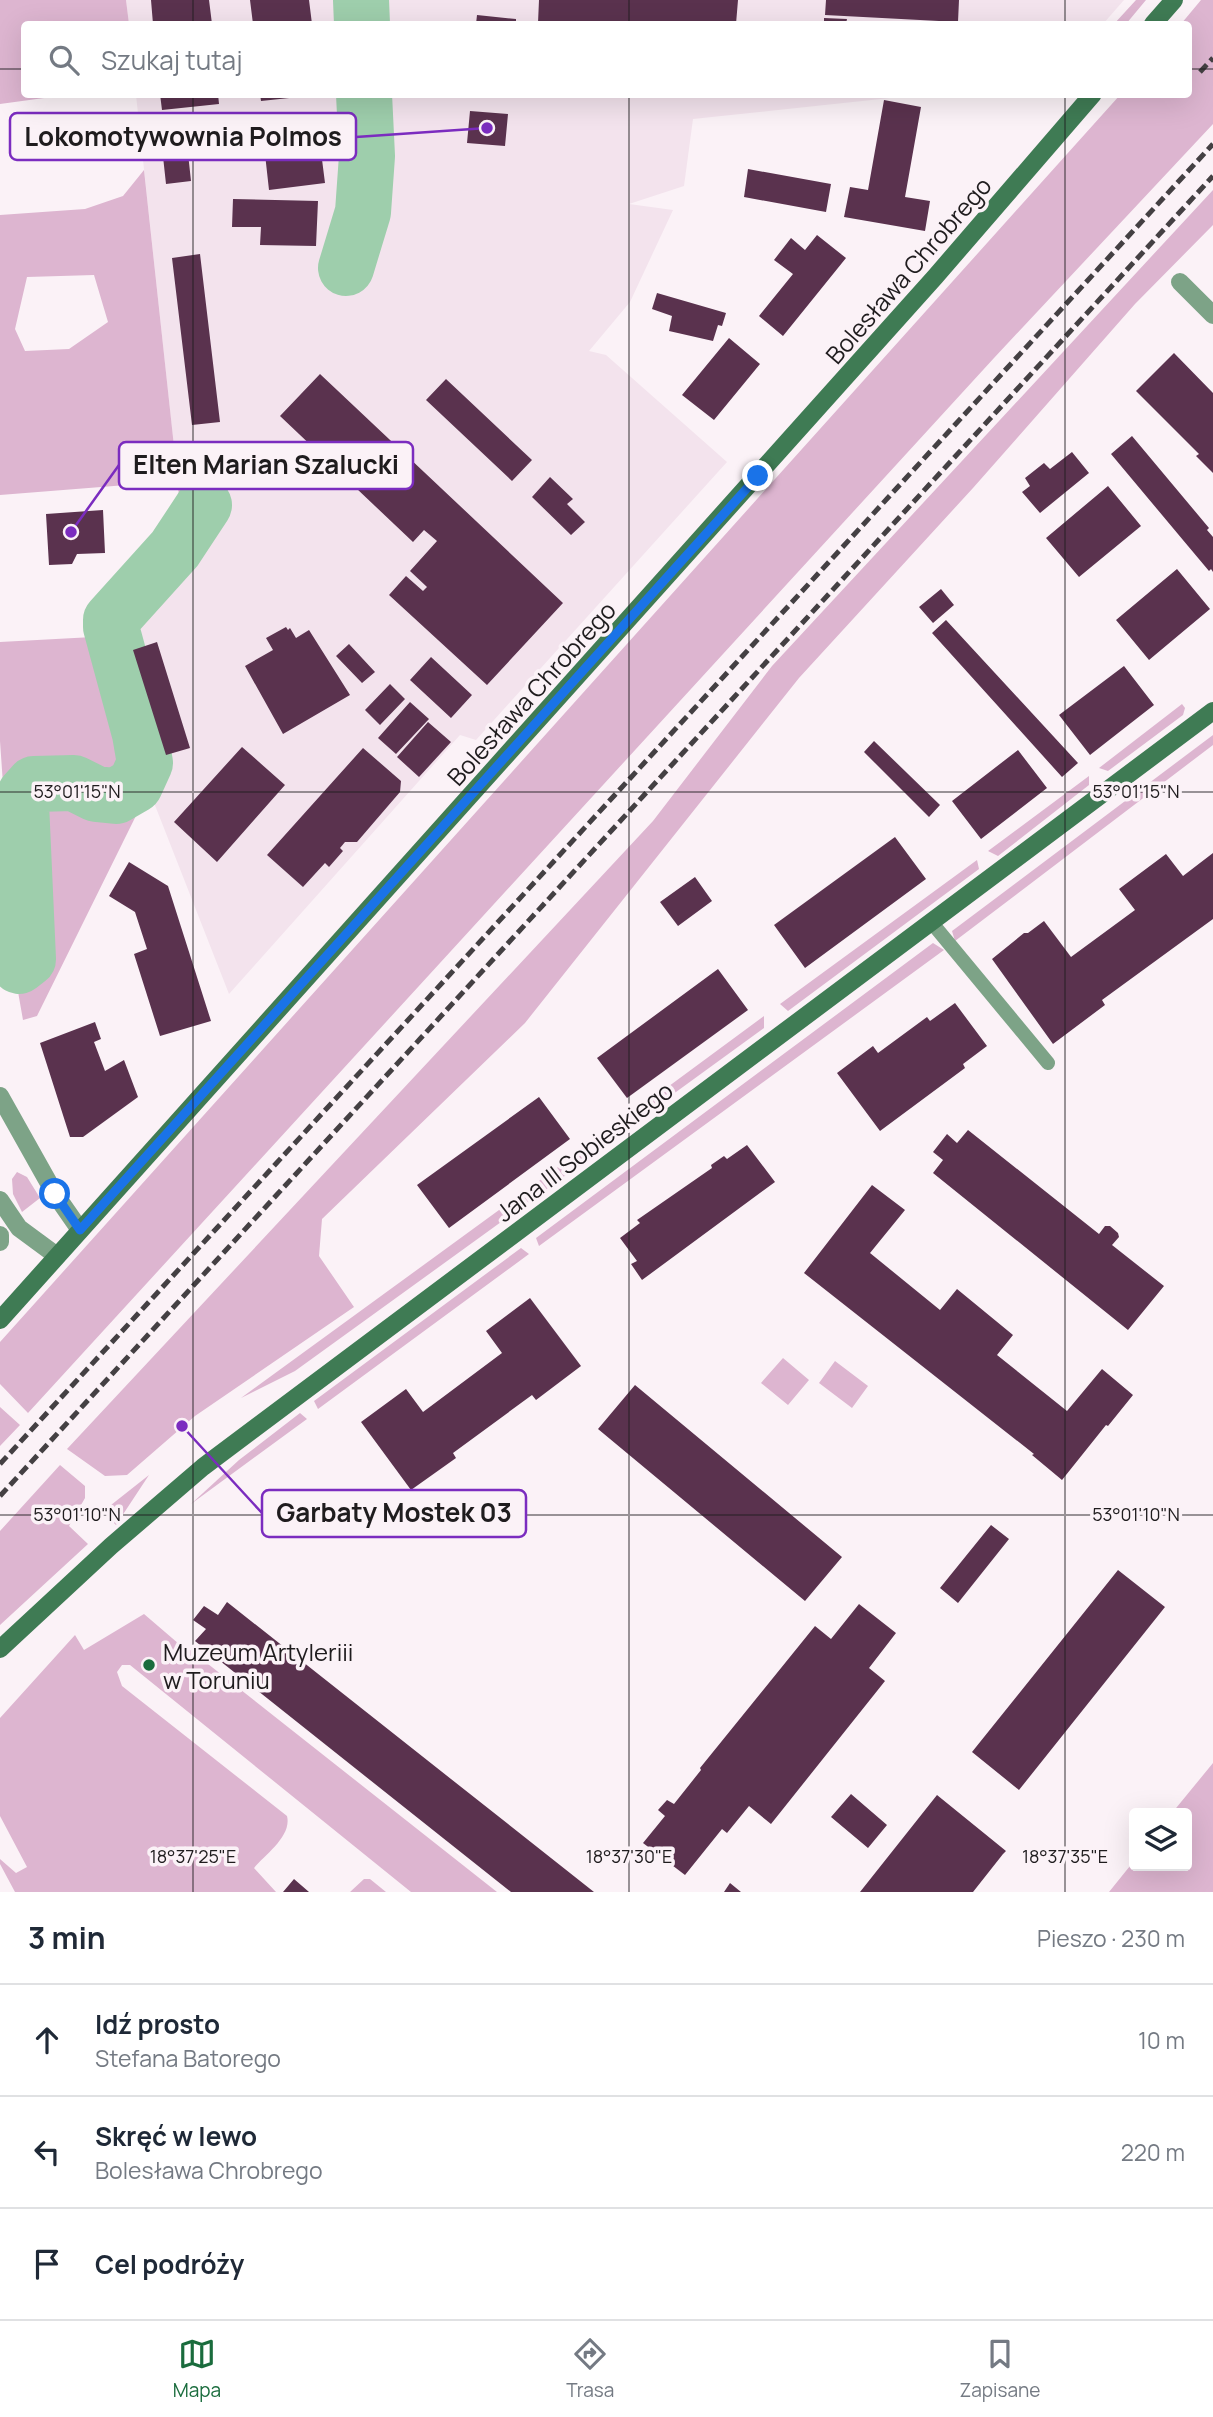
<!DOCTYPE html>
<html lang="pl">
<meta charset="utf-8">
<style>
:root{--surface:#fff;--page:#f2f2f3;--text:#1f2937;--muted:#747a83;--line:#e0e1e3;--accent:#1a6c3d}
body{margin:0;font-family:Manrope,sans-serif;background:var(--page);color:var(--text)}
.controls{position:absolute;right:21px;bottom:21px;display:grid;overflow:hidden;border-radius:7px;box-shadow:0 7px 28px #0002}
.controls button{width:63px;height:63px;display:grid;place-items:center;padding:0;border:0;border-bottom:2px solid var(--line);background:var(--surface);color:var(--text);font:35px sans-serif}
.stop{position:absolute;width:21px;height:21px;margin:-16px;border:5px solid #1a73e8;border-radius:50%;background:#fff}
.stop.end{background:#1a73e8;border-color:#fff;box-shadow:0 2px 7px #0008}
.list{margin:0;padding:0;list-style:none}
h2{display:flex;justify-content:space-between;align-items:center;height:91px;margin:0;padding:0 28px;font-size:30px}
h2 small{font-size:23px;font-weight:400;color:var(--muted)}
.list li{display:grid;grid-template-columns:46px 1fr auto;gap:21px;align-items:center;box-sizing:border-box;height:112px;padding:0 28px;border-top:2px solid var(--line)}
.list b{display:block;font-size:26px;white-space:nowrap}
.list p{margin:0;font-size:23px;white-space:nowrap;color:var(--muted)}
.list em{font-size:23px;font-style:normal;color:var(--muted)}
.icon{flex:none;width:38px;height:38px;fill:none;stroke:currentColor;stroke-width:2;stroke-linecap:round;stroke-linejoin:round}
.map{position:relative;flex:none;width:1213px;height:1892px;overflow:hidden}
.search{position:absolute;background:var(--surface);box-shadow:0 7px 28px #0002;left:21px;right:21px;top:21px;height:77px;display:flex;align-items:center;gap:18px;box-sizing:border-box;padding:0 24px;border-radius:7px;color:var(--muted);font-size:26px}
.sheet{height:427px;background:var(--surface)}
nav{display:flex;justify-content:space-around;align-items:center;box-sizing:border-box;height:98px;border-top:2px solid var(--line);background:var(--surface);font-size:19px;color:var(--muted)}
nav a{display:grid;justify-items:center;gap:4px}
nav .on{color:var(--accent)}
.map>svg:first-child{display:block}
.built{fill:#f3e3ed}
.green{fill:#ddb5d0;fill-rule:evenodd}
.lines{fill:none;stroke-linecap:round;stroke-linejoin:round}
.river{stroke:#9eceac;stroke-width:56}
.building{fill:#5a324e}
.lane{stroke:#7da387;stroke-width:14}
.street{stroke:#7da387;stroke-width:18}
.secondary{stroke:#3f7b54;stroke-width:18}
.rail{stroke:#444043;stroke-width:5;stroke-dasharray:10 5;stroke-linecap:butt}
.route{stroke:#1a73e8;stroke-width:9}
.ticks{fill:none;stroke:#1f1c1e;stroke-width:2;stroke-opacity:0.45}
.poi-dot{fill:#1a6c3d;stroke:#fbf2f7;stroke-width:2.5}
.labels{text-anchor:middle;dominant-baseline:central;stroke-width:7;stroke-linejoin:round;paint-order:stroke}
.street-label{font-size:24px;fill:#1f1c1e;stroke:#fbf2f7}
.poi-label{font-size:24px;fill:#1f1c1e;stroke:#fbf2f7;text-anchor:start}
.ticks-label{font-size:18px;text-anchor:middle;fill:#1f1c1e;stroke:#fbf2f7;stroke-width:7;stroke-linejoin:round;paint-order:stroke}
.leader{fill:none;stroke:#7b2cbf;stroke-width:2.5}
.callout-dot{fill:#7b2cbf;stroke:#fbf2f7;stroke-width:2.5}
.callout{fill:#fbf2f7;stroke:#7b2cbf;stroke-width:2.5}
.callout-label{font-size:26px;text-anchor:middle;font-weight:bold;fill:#1f1c1e}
</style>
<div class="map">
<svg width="1213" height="1892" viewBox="0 0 1213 1892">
<rect width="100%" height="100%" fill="#fbf2f7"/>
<!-- built -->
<path class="built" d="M126 0H1124L1103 24H129Z
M136 95H918L693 119 684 186 629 204 673 210 630 302 589 351 606 355 727 462 476 740 460 735 229 994 149 790 166 755 133 650 128 613 212 501 177 475Z"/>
<!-- green -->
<path class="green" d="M0 0H126L129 24H24V94L66 95 0 104Z
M1136 0H1146L1126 24H1114Z
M1201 0H1213V124L994 358 28 1413 0 1384V1342L1120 95 1188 94V24H1181Z
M144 170 177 474 212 501 128 613 133 650 166 755 37 1016 23 1020 17 986 0 741V642L93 637 92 606 168 541 181 509 177 481 0 495V215L85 209 123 196ZM94 275 108 322 69 349 25 351 15 329 27 277Z
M1213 190V225L1135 304 973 488 799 678 525 1023 322 1219 319 1256 354 1307 195 1416 127 1475 105 1476 67 1449 653 821 772 666Z
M1182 704 1185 708 1183 715 1108 771 1099 768Z
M1213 735V745L955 941 952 931Z
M1089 776V785L998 856 988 851Z
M977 860 979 869 788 1011 780 1004Z
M933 943 944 950 539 1246 536 1238Z
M764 1016V1028L610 1140 604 1134Z
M587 1146 591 1157 295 1371 241 1398Z
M17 1172 27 1177 40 1198 22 1212 13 1194 12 1179Z
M521 1248 529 1254 318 1409 314 1401Z
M783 1358 809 1380 788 1405 761 1383Z
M835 1361 868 1386 852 1408 819 1383Z
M0 1407 20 1425 0 1446Z
M300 1413 307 1419 191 1504 239 1460Z
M60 1465 85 1486V1498L69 1526 88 1544 0 1625V1531Z
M149 1475 116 1525 107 1516 111 1505Z
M144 1614 186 1650 189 1649 497 1892H411L130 1665H122L117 1672 122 1686 287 1816C292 1836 266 1854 254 1868L276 1892H15L0 1864V1859L16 1873 27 1867 0 1816V1718L75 1635 84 1650Z
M1213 1763V1892H1109L1134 1861V1866H1187V1813H1172Z
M364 1879H370L386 1892H350Z"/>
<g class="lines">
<!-- river -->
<path class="river" d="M361 0 362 24
M346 268 363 212 367 156 364 94
M19 966 28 959 21 803 25 794 34 784 74 783 96 794 116 796 135 785 145 763 140 734 111 627V620L175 549 204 505"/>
</g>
<!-- building -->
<path class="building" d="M151 0H209L212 24H153Z
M250 0H309L312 24H253Z
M539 0H738L736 24 538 23Z
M826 0H959L958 22 825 15Z
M477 15 516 19V24H476Z
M824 18 847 19 846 24H824Z
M160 94H218L219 104 162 110Z
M260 94H308V96L261 101Z
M884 100 921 107 905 197 930 201 925 231 844 217 850 187 868 190Z
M470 111 508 114 505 146 467 143Z
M185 126 191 181 166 184 160 129Z
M319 136 325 183 269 190 264 145Z
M748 169 831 184 826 212 744 197Z
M233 199 318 201 316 246 260 245 261 227H232Z
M817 235 846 258 783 336 759 316 793 274 774 260 791 238 805 250Z
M200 254 220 422 192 425 172 258Z
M657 293 726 313 722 326 718 325 713 341 669 331 672 316 652 309Z
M729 338 760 364 714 420 682 395Z
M1174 353 1213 393V473L1196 456 1199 454 1136 391Z
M320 374 563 603 487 685 389 595 406 576 423 591 427 587 410 571 437 541 424 530 413 542 280 416Z
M446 379 532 460 512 481 426 400Z
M1132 436 1209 528 1207 530 1213 537V572L1211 569 1209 571 1188 546 1111 454Z
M1072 452 1089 473 1040 513 1022 492 1030 486 1025 478 1044 463 1050 469Z
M550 477 573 499 567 504 585 522 571 535 532 497Z
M1108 486 1141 526 1079 577 1046 538Z
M103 510 105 553 77 554 72 564 49 565 46 514Z
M1177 569 1210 609 1149 660 1116 620Z
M941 589 954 605 933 623 919 607Z
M946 620 1078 763 1062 777 932 633Z
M286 627 288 630 290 628 296 638 309 630 350 695 283 734 245 666 273 650 266 638Z
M157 642 190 748 166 755 133 650Z
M349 644 375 672 362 683 336 656Z
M431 657 472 695 451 718 410 680Z
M1124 666 1154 705 1090 755 1059 715Z
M390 684 405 699 380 725 365 710Z
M410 702 429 719 396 754 378 738Z
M428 722 451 742 419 777 397 757Z
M874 741 940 805 929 817 864 752Z
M242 747 285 785 217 862 174 822Z
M363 748 401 781 400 792 357 842H345L340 848 343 851 329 867 325 863 303 887 267 855Z
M1018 750 1047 788 981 839 952 801Z
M895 837 926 879 805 968 774 925Z
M1213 853V919L1102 1000 1105 1005 1053 1044 992 959 1024 933H1028L1044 921 1071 957 1135 910 1119 889 1166 854 1183 876Z
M129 862 168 886 211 1021 160 1036 134 954 147 949 135 912 109 896Z
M695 877 712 901 678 926 660 902Z
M718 969 748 1010 627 1098 597 1058Z
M955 1003 987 1046 963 1064 965 1068 880 1131 837 1073 873 1046 878 1053 927 1017 930 1021Z
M95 1022 101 1039 94 1042 105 1071 124 1060 138 1097 83 1137H70L40 1043Z
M539 1097 570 1139 449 1228 417 1185Z
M968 1130 1099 1234 1105 1226H1110L1118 1233 1119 1237 1112 1245 1164 1286 1128 1330 933 1173 943 1160 933 1152 947 1134 957 1143Z
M747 1145 775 1182 642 1280 631 1264 637 1261 620 1238 640 1223 637 1220 712 1168 711 1165 724 1156 727 1159Z
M872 1185 905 1210 870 1253 940 1310 957 1289 1013 1335 997 1355 1067 1411 1102 1369 1133 1395 1108 1426 1106 1425 1062 1480 1032 1455 1034 1454 804 1273Z
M530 1298 581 1366 536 1400 532 1395 453 1453 456 1458 411 1490 361 1422 406 1389 423 1412 502 1353 486 1331Z
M635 1385 842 1557 805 1601 598 1429Z
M991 1525 1009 1539 958 1603 940 1588Z
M1118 1570 1165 1607 1019 1790 972 1752Z
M227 1602 594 1892H511L195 1641 206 1629 193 1620 204 1606 218 1615Z
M859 1604 896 1633 869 1668 885 1681 771 1824 749 1806 727 1833 722 1829 685 1875 643 1843 665 1816 658 1810 667 1800 674 1804 701 1770 700 1768 815 1626 831 1639Z
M851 1794 887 1825 868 1848 831 1817Z
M937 1795 1006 1851 1003 1854 973 1892H860Z
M294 1879 309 1892H283Z
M730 1883 741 1892H724Z"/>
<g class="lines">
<!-- lane -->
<path class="lane" d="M932 923 1048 1063"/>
<!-- street -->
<path class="street" d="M1180 282 1213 315
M0 1096 55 1194 80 1230
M0 1200 19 1228 57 1256
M0 1235V1242"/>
<!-- secondary -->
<path class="secondary" d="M1153 24 1174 0
M0 1320 935 277 1093 94
M0 1649 111 1546 203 1467 1213 711"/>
<!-- rail -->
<path class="rail" d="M1200 72 1213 58
M0 1464 1213 144
M0 1496 1213 176"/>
</g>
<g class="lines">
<!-- route -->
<path class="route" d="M55 1194 80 1230 758 476"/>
</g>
<!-- ticks -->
<path class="ticks" d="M193 0V24M629 0V24M1065 0V24M0 69H24M1188 69H1213M193 94V1892M629 94V1892M1065 94V1892M0 792H1213M0 1515H1213"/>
<!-- markers -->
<circle class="poi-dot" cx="149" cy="1665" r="7"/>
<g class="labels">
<!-- street labels -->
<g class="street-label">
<text transform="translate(908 270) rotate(-49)">Bolesława Chrobrego</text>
<text transform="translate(531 693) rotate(-48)">Bolesława Chrobrego</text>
<text transform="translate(584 1151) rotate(-37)">Jana III Sobieskiego</text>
</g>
<!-- poi labels -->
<g class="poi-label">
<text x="163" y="1651">Muzeum Artyleriii<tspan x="163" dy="28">w Toruniu</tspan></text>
</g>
</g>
<g class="ticks-label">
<text x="77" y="798">53°01'15"N</text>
<text x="1136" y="798">53°01'15"N</text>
<text x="77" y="1521">53°01'10"N</text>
<text x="1136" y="1521">53°01'10"N</text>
<text x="193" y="1863">18°37'25"E</text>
<text x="629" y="1863">18°37'30"E</text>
<text x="1065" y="1863">18°37'35"E</text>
</g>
<!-- callouts -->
<path class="leader" d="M487 128L356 137M71 532L119 465M182 1426L262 1513"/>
<g class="callout-dot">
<circle cx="487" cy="128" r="7"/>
<circle cx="71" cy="532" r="7"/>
<circle cx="182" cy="1426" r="7"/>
</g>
<g class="callout">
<rect x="10" y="113" width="346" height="47" rx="7"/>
<rect x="119" y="442" width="294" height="47" rx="7"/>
<rect x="262" y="1490" width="264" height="47" rx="7"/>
</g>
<g class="callout-label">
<text x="183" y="146">Lokomotywownia Polmos</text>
<text x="266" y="474">Elten Marian Szalucki</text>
<text x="394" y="1522">Garbaty Mostek 03</text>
</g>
</svg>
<div class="controls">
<button><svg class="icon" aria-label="layers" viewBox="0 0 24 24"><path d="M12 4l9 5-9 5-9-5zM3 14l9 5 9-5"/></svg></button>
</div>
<div class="stop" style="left:55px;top:1194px"></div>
<div class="stop end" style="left:758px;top:476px"></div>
<div class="search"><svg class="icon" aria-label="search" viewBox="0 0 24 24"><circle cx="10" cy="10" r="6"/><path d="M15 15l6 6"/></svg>Szukaj tutaj</div>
</div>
<section class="sheet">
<h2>3 min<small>Pieszo · 230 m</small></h2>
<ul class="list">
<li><svg class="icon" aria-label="ahead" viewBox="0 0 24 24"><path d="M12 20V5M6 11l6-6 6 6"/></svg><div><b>Idź prosto</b><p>Stefana Batorego</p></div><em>10 m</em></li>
<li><svg class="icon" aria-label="left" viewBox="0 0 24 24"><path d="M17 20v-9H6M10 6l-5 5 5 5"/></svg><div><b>Skręć w lewo</b><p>Bolesława Chrobrego</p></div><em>220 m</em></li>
<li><svg class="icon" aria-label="arrive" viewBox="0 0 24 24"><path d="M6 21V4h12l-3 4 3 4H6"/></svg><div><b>Cel podróży</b></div></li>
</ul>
</section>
<nav>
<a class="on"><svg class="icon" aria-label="map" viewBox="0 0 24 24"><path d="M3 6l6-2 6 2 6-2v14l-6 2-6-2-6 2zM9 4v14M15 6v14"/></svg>Mapa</a>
<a><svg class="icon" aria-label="directions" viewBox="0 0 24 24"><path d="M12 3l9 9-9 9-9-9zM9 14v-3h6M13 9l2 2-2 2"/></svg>Trasa</a>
<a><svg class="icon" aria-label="saved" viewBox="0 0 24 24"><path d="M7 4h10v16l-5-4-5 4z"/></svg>Zapisane</a>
</nav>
